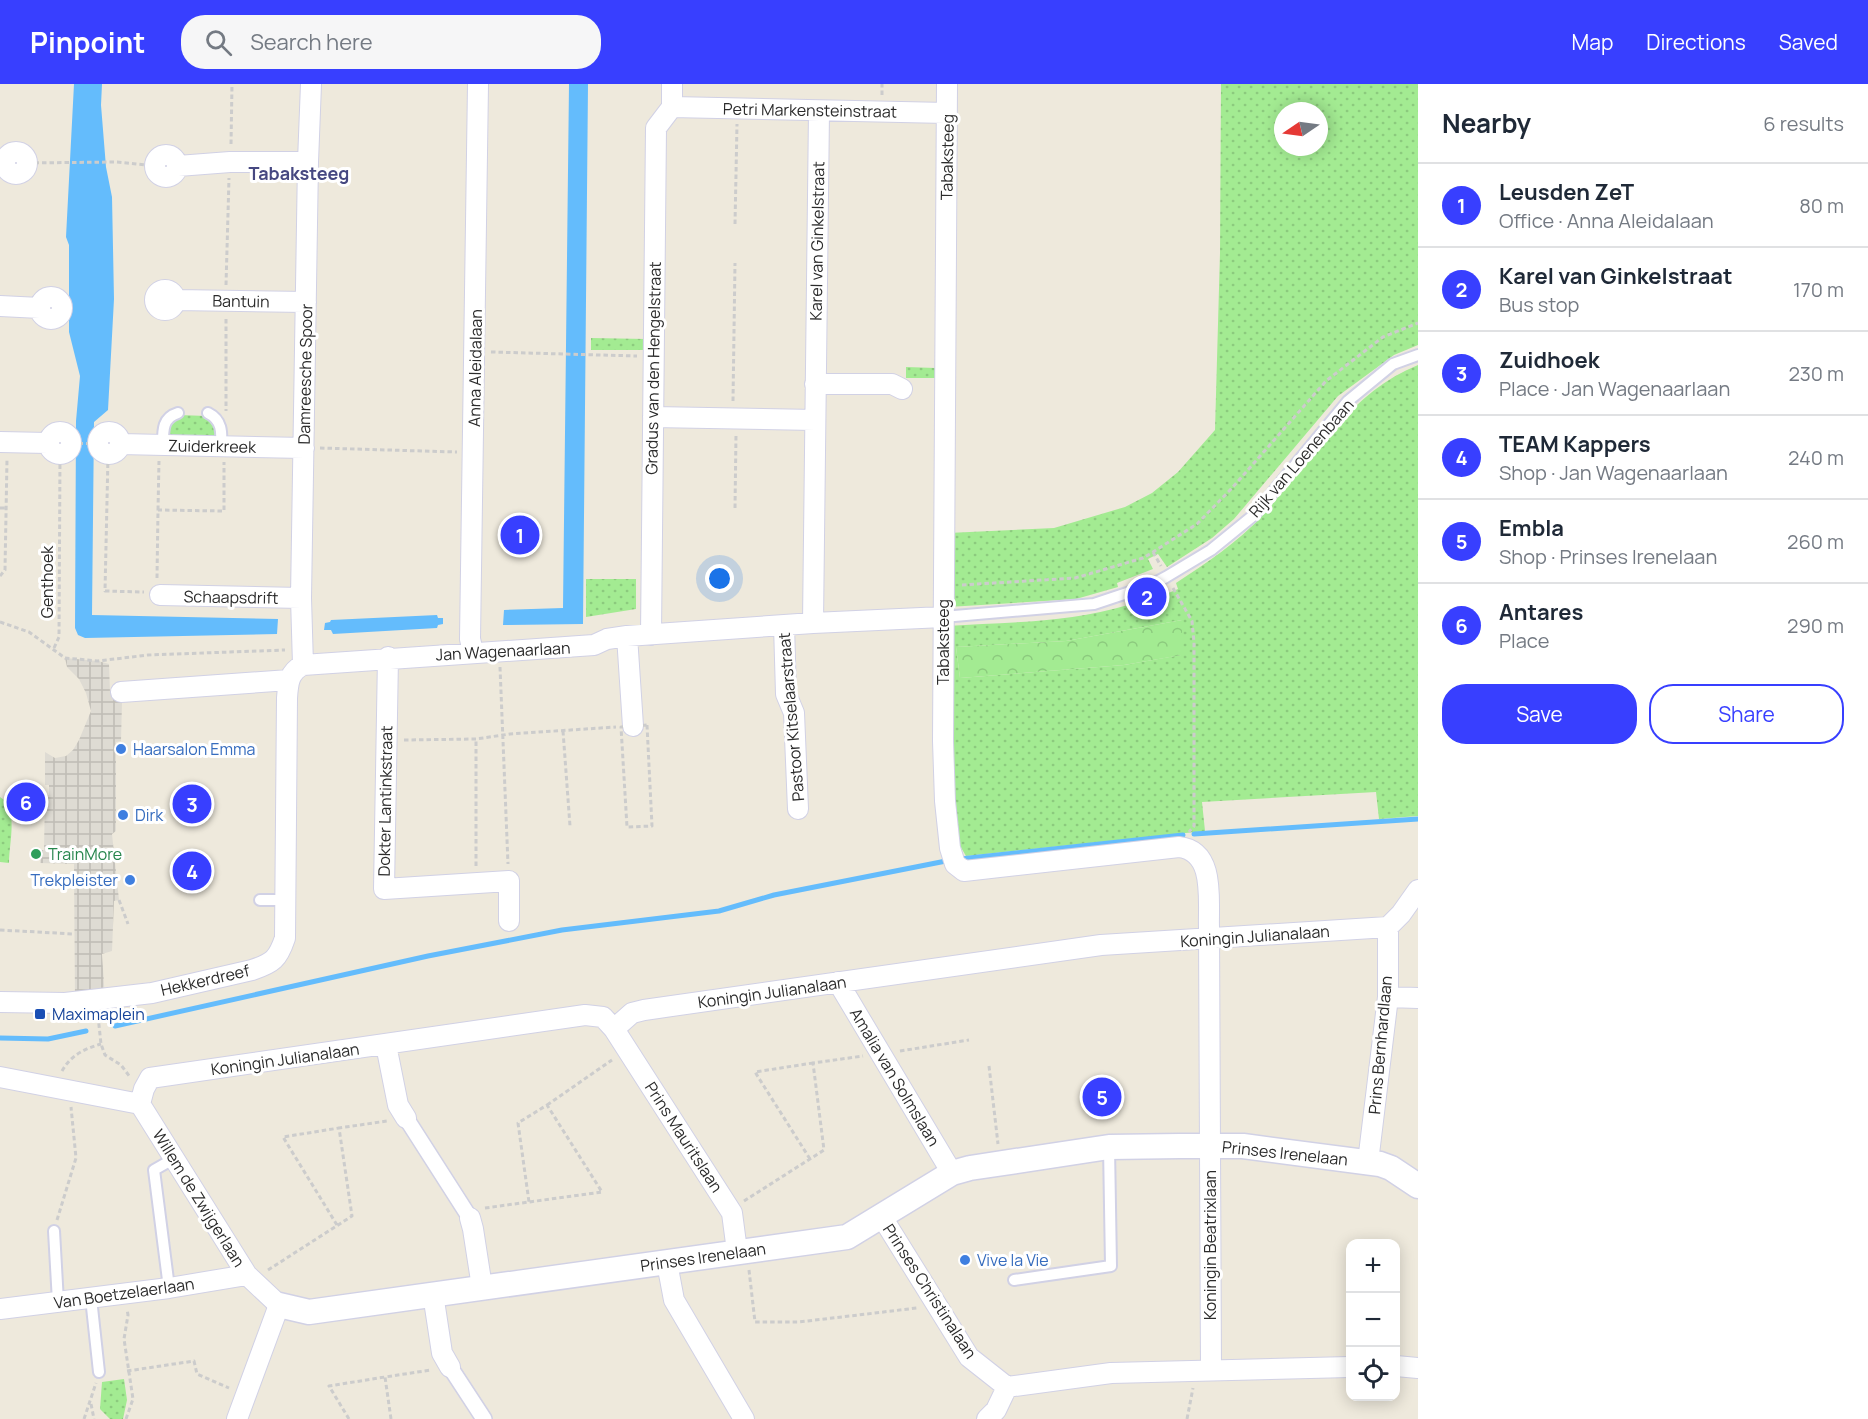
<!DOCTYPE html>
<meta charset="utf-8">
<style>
:root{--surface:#fff;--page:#f6f6f7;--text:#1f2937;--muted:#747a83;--line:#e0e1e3;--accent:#383fff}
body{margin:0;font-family:Manrope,sans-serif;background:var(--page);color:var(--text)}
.controls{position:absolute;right:18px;bottom:18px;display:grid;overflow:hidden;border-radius:12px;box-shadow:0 3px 15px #0003}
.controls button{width:54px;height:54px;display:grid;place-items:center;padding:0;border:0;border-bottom:2px solid var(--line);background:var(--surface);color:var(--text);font:30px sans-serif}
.compass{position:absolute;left:1274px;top:18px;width:54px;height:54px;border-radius:50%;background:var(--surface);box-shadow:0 3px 15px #0003;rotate:257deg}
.you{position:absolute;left:720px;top:495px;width:21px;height:21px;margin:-15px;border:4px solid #fff;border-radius:50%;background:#1a73e8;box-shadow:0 0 0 9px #1a73e833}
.badge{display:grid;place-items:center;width:39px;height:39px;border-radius:50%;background:var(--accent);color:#fff;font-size:20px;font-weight:700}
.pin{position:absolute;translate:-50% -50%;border:3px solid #fff;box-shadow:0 2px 6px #0006}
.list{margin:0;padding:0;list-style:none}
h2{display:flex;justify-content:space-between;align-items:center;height:78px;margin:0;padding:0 24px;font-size:26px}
h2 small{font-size:20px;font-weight:400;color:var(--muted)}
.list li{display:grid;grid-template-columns:39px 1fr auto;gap:18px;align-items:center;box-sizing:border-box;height:84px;padding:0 24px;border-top:2px solid var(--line)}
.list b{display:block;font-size:22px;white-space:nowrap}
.list p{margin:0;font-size:20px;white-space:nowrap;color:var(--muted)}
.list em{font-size:20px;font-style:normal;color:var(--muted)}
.actions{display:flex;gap:12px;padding:18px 24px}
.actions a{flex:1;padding:14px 0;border:2px solid var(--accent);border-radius:24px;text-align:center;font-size:21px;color:var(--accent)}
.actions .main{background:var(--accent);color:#fff}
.icon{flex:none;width:33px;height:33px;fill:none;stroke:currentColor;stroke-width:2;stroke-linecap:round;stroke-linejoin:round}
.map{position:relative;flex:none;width:1418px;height:1335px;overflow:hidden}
header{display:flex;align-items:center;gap:36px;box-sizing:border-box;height:84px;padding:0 30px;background:var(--accent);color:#fff}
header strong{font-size:28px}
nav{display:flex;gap:33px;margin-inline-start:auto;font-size:21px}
.search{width:420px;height:54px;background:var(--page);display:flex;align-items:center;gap:15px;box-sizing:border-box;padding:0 21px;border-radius:24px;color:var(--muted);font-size:22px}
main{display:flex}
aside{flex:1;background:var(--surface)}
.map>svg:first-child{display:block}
.green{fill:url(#green-dots);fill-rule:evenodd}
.forest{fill:url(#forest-crowns)}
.plaza{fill:url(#plaza-grid)}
.water{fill:#64bcfc}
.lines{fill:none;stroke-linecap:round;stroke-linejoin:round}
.stream{stroke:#64bcfc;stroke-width:5}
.service-casing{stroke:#d1d1e5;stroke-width:14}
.pedestrian-casing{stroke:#d1d1e5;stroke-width:18}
.minor-casing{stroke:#d1d1e5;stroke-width:22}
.tertiary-casing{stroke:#d1d1e5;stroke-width:27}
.path{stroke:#ccc;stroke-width:3;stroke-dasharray:4.5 3;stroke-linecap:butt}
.service{stroke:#fff;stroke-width:10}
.pedestrian{stroke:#fff;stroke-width:15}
.minor{stroke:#fff;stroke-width:20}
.tertiary{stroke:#fff;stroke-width:24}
.shop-dot{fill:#3f7fe0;stroke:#fff;stroke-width:2}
.leisure-dot{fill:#2e9e5b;stroke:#fff;stroke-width:2}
.transit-dot{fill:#1a4fb4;stroke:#fff;stroke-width:2}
.labels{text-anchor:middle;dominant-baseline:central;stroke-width:6;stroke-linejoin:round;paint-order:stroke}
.street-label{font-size:16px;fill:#2b2b2b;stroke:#fff}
.shop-label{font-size:16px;fill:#366cbe;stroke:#fff;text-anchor:start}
.leisure-label{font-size:16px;fill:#27864d;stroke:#fff;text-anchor:start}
.transit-label{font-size:16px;fill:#164399;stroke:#fff;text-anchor:start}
.neighbourhood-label{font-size:18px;font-weight:bold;fill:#464881;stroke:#fff}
</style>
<header>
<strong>Pinpoint</strong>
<div class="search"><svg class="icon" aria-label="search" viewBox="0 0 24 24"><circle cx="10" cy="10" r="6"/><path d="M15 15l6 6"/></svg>Search here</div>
<nav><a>Map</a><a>Directions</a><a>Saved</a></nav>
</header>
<main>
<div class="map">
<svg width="1418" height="1335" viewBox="0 0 1418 1335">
<defs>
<pattern id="green-dots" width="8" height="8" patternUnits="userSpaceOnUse" patternTransform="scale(1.5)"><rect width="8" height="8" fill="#a3eb92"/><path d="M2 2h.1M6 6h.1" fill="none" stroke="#8cca7e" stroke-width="1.8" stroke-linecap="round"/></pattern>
<pattern id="forest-crowns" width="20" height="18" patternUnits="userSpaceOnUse" patternTransform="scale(1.5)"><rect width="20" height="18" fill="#a3eb92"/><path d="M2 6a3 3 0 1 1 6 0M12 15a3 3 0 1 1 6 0" fill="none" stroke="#8cca7e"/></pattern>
<pattern id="plaza-grid" width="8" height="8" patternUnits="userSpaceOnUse" patternTransform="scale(1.5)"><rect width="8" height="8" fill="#dedbd3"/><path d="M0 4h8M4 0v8" fill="none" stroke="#bfbcb5"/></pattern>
</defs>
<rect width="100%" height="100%" fill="#eee9dc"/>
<!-- green -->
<path class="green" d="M1221 0H1418V261L1394 271 1338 312 1234 435 1212 454 1167 483 1158 470 1148 475 1153 485 1117 499 1118 503 1076 515 948 523V449L1054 444 1125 423 1152 409 1178 388 1215 346 1220 169ZM1283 27H1319V63H1283Z
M591 254 647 255V266H591Z
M1418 281V732L1379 735 1376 708 1202 718 1205 747 966 772 956 755 951 730 947 542C1008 538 1069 539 1128 521L1130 525 1178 505 1176 499C1206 479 1237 459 1262 432 1310 379 1348 309 1418 281ZM1182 536 1181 571 1124 581 960 594 956 563 1066 557Z
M906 283 936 284V294H906Z
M179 331 207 332 216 346 215 354 173 353 168 348V343Z
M586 495H636V525L586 533Z
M0 713C19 724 9 758 9 779L0 778Z
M124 1295 127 1316 123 1335H110L100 1325 102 1298Z"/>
<!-- forest -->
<path class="forest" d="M1182 536V571L1124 581 960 594 956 563 1066 557Z"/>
<!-- plaza -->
<path class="plaza" d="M65 574 98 577 109 580 110 609 121 608 122 618 121 657 116 658V747L112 750 119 816 114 817 112 867 102 870 105 915 75 917 74 780 40 779 41 766H44L45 712 49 711V701H45V668L55 674 66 672 73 666 79 656 91 627 86 609 79 595 67 583Z"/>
<!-- water -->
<path class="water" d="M74 0H102L101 21 106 83 112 113 114 215 108 326 94 338 92 531 278 535 277 550 85 554 78 551 75 544 76 337 80 292 69 248V161L66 153Z
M569 0H588L583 540 503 541 504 526 563 524Z
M437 531 438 534H443V540L438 541 437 544 333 550 331 546H324L325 539 330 538 331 536Z"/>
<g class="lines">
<!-- stream -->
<path class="stream" d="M1194 750 1418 735
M960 775 1183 751
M115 942 428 872 562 846 719 827 774 811 946 777
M0 954 48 955 86 947"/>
<defs>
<path id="service" d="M208 329C222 336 222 348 221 362
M163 361C163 347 162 334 178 329
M943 533 1094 520 1151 501 1166 493 1211 466 1254 431 1348 317 1393 280 1418 271
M260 816H286
M54 1147 58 1218
M1014 1196 1111 1182 1109 1063
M169 1204 154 1086 175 1074
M91 1214 99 1288"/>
<path id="pedestrian" d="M406 1034 470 1134
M450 1283 484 1335"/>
<path id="minor" d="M947 0 943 657 945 717 950 764 955 780 964 787 1179 763C1216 767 1208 817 1209 844L1211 1286
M672 23 947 29
M672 23V0
M5 79a11 11 0 1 1 22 0a11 11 0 1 1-22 0Z
M155 82a11 11 0 1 1 22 0a11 11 0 1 1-22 0Z
M178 82 230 78H308
M155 216a10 10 0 1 1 20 0a10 10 0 1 1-20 0Z
M40 224a11 11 0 1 1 22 0a11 11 0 1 1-22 0Z
M176 216 306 218
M0 222 40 224
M815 300H892L902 305
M653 333 815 336
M49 359a11 11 0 1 1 22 0a11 11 0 1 1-22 0Z
M98 359a11 11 0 1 1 22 0a11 11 0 1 1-22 0Z
M0 358 48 359
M120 360 304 364
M160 511 301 514
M813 539 819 27
M784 541 786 610 794 629 798 725
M651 551 656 44 672 23
M627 552 633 642
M473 568 470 555 478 0
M388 573 384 805 509 797V837
M303 581 301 514 308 78 311 0
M121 608 289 596
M838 898 952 1089
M1388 913 1418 914
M0 918 65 919 152 909 252 886C273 879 278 875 285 854L287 614C288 599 289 588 303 581L594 561 607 555 627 552 813 539 943 533
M614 945 732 1129 737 1167
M386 961 398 1021 406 1034
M0 993 140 1020
M140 1020 144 1005 150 994 585 931 603 933 614 945 632 929 644 926 1101 861 1388 843 1401 830 1418 806
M140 1020 247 1191 279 1221 237 1335
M1368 1078 1388 913V843
M882 1133 969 1273 1007 1303
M470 1134 473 1145 482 1203
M667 1179 674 1216 744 1335
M433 1210 442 1269 450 1283
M0 1225 169 1204 247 1191
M1396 1282 1418 1284
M1007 1303 1111 1289 1350 1283
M987 1335 996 1326 1007 1303"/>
<path id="tertiary" d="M279 1221 309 1228 847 1153 952 1089 970 1084 1109 1063 1180 1062H1243L1380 1080 1391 1084 1418 1102"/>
</defs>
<!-- service casing -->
<use href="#service" class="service-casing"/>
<!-- pedestrian casing -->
<use href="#pedestrian" class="pedestrian-casing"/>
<!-- minor casing -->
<use href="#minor" class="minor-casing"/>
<!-- tertiary casing -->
<use href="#tertiary" class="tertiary-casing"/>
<!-- path -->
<path class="path" d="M882 11V0
M231 60 232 0
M27 79 117 78 155 82
M735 140 737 40
M226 201 229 94
M226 235V327
M491 268 637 272
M733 317 735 179
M71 359 98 360
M320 364 457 368
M108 372 105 507 144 508
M0 424H6
M735 424 736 350
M158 426 159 377
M1153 468 1161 482
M0 492 5 486 7 375
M157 494 158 426 224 427V378
M962 501 1075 494 1143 474 1153 468 1197 440 1232 404 1326 297 1383 253 1418 239
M1173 504 1192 537 1194 558V742L1189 748
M0 538 29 548 65 574 98 577 148 571 285 566
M54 564 59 553 60 372
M500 583 508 780
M647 641 652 742 627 743 621 643Z
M563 647 570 742
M404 656 476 655 510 650 616 643
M476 782V655
M119 816 128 840
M0 846 74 850
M98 932 101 960 105 971 121 981 130 993
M900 967 969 956
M989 982 998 1060
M62 987C71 971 84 965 101 960
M547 1021 612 976
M810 1075 755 988 813 979
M744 1117 824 1066 813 979 863 972
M485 1124 602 1108 547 1021 518 1039 529 1118
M57 1136 76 1074 71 1023
M337 1141 283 1053 339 1044
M268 1186 352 1132 339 1044 387 1037
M749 1186 755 1238H799L917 1224
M127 1287 194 1277 197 1290 229 1304
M91 1320 94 1335
M84 1335 96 1299
M126 1335 133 1315 124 1255 128 1231 127 1225
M349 1335 329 1302 385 1293
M391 1335 385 1293 431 1286
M1187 1335 1193 1304"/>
<!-- service -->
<use href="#service" class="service"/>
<!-- pedestrian -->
<use href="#pedestrian" class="pedestrian"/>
<!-- minor -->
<use href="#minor" class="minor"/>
<!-- tertiary -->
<use href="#tertiary" class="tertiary"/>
</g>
<!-- markers -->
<g class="shop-dot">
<circle cx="121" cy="665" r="6"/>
<circle cx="123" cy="731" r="6"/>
<circle cx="130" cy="796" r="6"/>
<circle cx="965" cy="1176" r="6"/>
</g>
<circle class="leisure-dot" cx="36" cy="770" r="6"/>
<rect class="transit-dot" x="34" y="924" width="12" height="12" rx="3"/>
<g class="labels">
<!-- street labels -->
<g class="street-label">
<text transform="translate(810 26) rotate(1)">Petri Markensteinstraat</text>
<text transform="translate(947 73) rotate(-89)">Tabaksteeg</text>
<text transform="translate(817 157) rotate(-89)">Karel van Ginkelstraat</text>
<text transform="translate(241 217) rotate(1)">Bantuin</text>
<text transform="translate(475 284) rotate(-89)">Anna Aleidalaan</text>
<text transform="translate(653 284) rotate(-89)">Gradus van den Hengelstraat</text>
<text transform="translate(305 290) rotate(-89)">Damreesche Spoor</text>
<text transform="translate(212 362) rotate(1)">Zuiderkreek</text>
<text transform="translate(1301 374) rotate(-49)">Rijk van Loenenbaan</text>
<text transform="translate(47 498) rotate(-90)">Genthoek</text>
<text transform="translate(231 513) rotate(1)">Schaapsdrift</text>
<text transform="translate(943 558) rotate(-90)">Tabaksteeg</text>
<text transform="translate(503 567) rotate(-3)">Jan Wagenaarlaan</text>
<text transform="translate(791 633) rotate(-95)">Pastoor Kitselaarstraat</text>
<text transform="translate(385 717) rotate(-89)">Dokter Lantinkstraat</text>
<text transform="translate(1255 852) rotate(-4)">Koningin Julianalaan</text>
<text transform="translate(205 896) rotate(-13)">Hekkerdreef</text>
<text transform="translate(772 908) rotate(-8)">Koningin Julianalaan</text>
<text transform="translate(1380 961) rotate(-85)">Prins Bernhardlaan</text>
<text transform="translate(285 975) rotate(-8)">Koningin Julianalaan</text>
<text transform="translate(895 993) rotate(59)">Amalia van Solmslaan</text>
<text transform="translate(684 1053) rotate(57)">Prins Mauritslaan</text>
<text transform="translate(1285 1069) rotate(6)">Prinses Irenelaan</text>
<text transform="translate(199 1114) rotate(58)">Willem de Zwijgerlaan</text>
<text transform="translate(1210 1161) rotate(-90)">Koningin Beatrixlaan</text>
<text transform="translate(703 1173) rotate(-8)">Prinses Irenelaan</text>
<text transform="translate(930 1207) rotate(57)">Prinses Christinalaan</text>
<text transform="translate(124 1209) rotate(-8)">Van Boetzelaerlaan</text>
</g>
<!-- shop labels -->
<g class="shop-label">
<text x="133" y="665">Haarsalon Emma</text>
<text x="135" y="731">Dirk</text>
<text x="118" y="796" text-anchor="end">Trekpleister</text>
<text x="977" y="1176">Vive la Vie</text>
</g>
<!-- leisure labels -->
<g class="leisure-label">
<text x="48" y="770">TrainMore</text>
</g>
<!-- transit labels -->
<g class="transit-label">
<text x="52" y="930">Maximaplein</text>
</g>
<!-- neighbourhood labels -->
<g class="neighbourhood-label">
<text x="299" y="89">Tabaksteeg</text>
</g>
</g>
</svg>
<div class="controls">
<button>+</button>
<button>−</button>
<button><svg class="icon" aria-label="locate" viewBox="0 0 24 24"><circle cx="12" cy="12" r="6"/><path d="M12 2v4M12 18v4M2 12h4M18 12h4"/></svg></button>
</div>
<svg class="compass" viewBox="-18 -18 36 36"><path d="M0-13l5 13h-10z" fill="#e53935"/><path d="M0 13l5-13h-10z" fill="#747a83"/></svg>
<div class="you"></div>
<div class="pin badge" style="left:520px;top:451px">1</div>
<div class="pin badge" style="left:1147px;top:513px">2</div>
<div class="pin badge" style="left:192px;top:720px">3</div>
<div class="pin badge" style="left:192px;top:787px">4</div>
<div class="pin badge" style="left:1102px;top:1013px">5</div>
<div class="pin badge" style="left:26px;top:718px">6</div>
</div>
<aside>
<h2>Nearby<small>6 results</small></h2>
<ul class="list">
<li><span class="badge">1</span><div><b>Leusden ZeT</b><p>Office · Anna Aleidalaan</p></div><em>80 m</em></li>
<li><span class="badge">2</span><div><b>Karel van Ginkelstraat</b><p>Bus stop</p></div><em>170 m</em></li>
<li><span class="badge">3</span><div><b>Zuidhoek</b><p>Place · Jan Wagenaarlaan</p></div><em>230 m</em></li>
<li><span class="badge">4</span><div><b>TEAM Kappers</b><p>Shop · Jan Wagenaarlaan</p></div><em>240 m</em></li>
<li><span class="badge">5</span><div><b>Embla</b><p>Shop · Prinses Irenelaan</p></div><em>260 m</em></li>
<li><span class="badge">6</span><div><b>Antares</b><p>Place</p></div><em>290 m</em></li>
</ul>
<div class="actions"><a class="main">Save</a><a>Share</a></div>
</aside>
</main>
